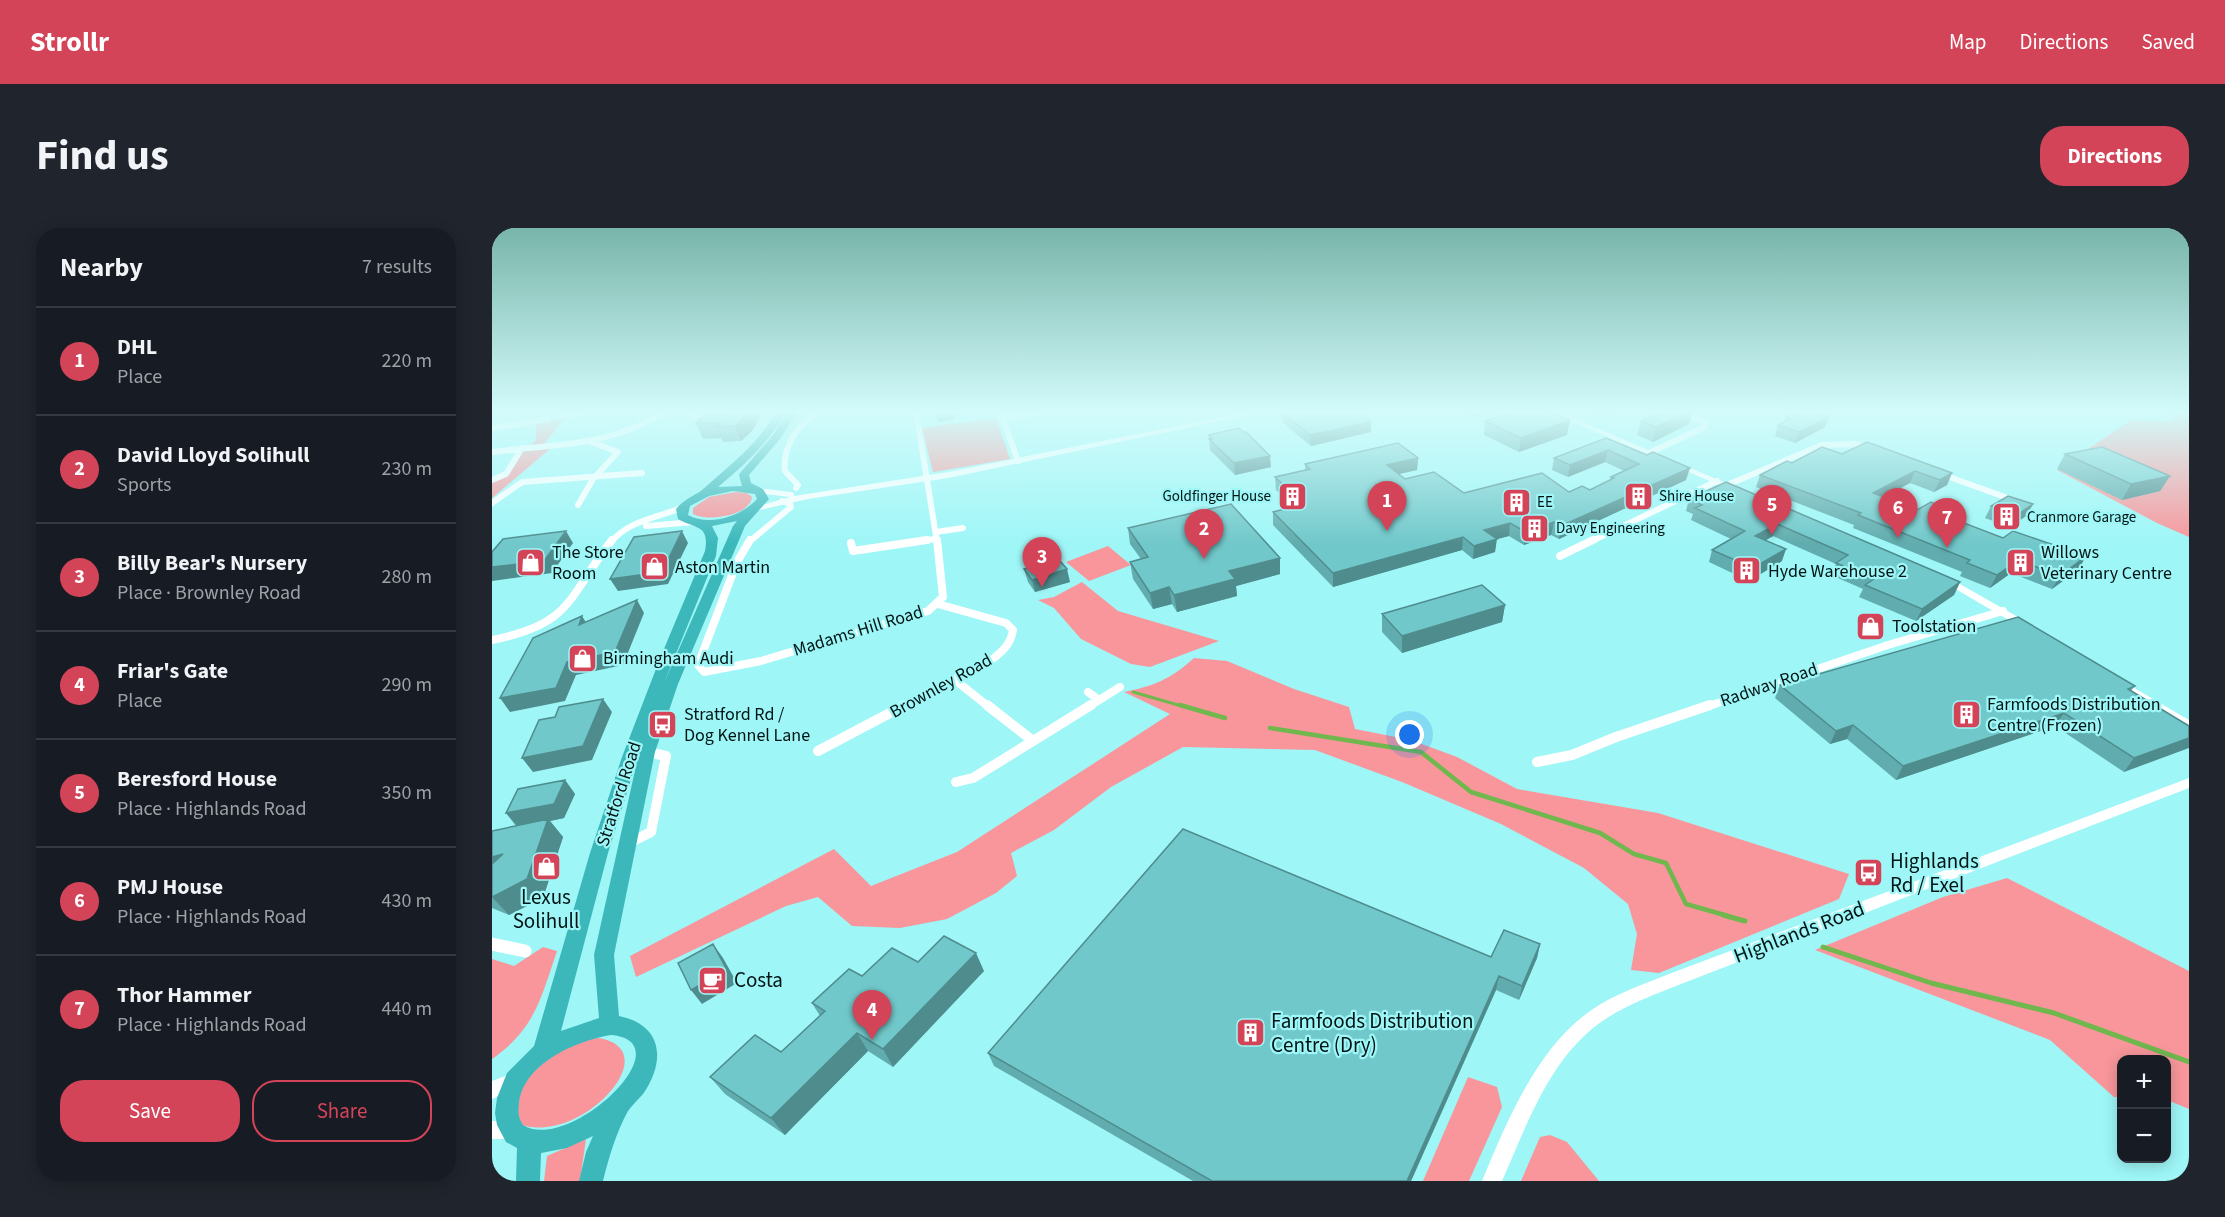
<!DOCTYPE html>
<meta charset="utf-8">
<style>
:root{--surface:#171b24;--page:#20242c;--text:#f1f3f6;--muted:#9ea1a6;--line:#363941;--accent:#d44458}
body{margin:0;font-family:"Source Sans 3",sans-serif;background:var(--page);color:var(--text)}
.controls{position:absolute;right:18px;bottom:18px;display:grid;overflow:hidden;border-radius:12px;box-shadow:0 3px 15px #0003}
.controls button{width:54px;height:54px;display:grid;place-items:center;padding:0;border:0;border-bottom:2px solid var(--line);background:var(--surface);color:var(--text);font:30px sans-serif}
.you{position:absolute;left:918px;top:507px;width:21px;height:21px;margin:-15px;border:4px solid #fff;border-radius:50%;background:#1a73e8;box-shadow:0 0 0 9px #1a73e833}
.badge{display:grid;place-items:center;width:39px;height:39px;border-radius:50%;background:var(--accent);color:#fff;font-size:20px;font-weight:700}
.pin{position:absolute;translate:-50% -50px;filter:drop-shadow(0 2px 3px #0008)}
.pin::after{content:'';position:absolute;top:32px;width:21px;height:18px;background:inherit;clip-path:polygon(0 0,100% 0,50% 100%)}
.list{margin:0;padding:0;list-style:none}
h2{display:flex;justify-content:space-between;align-items:center;height:78px;margin:0;padding:0 24px;font-size:26px}
h2 small{font-size:20px;font-weight:400;color:var(--muted)}
.list li{display:grid;grid-template-columns:39px 1fr auto;gap:18px;align-items:center;box-sizing:border-box;height:108px;padding:0 24px;border-top:2px solid var(--line)}
.list b{display:block;font-size:22px;white-space:nowrap}
.list p{margin:0;font-size:20px;white-space:nowrap;color:var(--muted)}
.list em{font-size:20px;font-style:normal;color:var(--muted)}
.actions{display:flex;gap:12px;padding:18px 24px}
.actions a{flex:1;padding:14px 0;border:2px solid var(--accent);border-radius:24px;text-align:center;font-size:21px;color:var(--accent)}
.actions .main{background:var(--accent);color:#fff}
.map{position:relative;flex:none;width:1697px;height:953px;overflow:hidden;border-radius:24px}
header{display:flex;align-items:center;gap:36px;box-sizing:border-box;height:84px;padding:0 30px;background:var(--accent);color:#fff}
header strong{font-size:28px}
nav{display:flex;gap:33px;margin-inline-start:auto;font-size:21px}
.intro{display:flex;align-items:center;justify-content:space-between;box-sizing:border-box;height:144px;padding:0 36px}
h1{margin:0;font-size:42px}
.button{padding:15px 27px;border-radius:24px;background:var(--accent);color:#fff;font-size:21px;font-weight:700}
main{display:flex;gap:36px;padding:0 36px}
aside{flex:1;background:var(--surface);border-radius:24px;box-shadow:0 3px 15px #0003}
.map>svg:first-child{display:block}
.green{fill:#f8969b}
.lines{fill:none;stroke-linecap:round;stroke-linejoin:round}
.stream-far2{stroke:#70b74e;stroke-width:3}
.stream-far1{stroke:#70b74e;stroke-width:4.5}
.stream{stroke:#70b74e;stroke-width:5}
.minor-far3{stroke:#fff;stroke-width:6}
.minor-far2{stroke:#fff;stroke-width:8}
.minor-far1{stroke:#fff;stroke-width:10}
.minor{stroke:#fff;stroke-width:13}
.tertiary{fill:#fff;fill-rule:evenodd}
.trunk{fill:#3cb8bb;fill-rule:evenodd}
.wall{fill:#61acae}
.shaded-wall{fill:#4f8c8d}
.building{fill:#71c8ca;stroke:#4f8c8d;stroke-width:1.5}
.labels{text-anchor:middle;dominant-baseline:central;stroke-width:4.5;stroke-linejoin:round;paint-order:stroke}
.far-poi-label{font-size:15px;fill:#001415;stroke:#9ef6f7;text-anchor:start}
.poi-label{font-size:18px;fill:#001415;stroke:#9ef6f7;text-anchor:start}
.street-label{font-size:18px;fill:#001415;stroke:#9ef6f7}
.near-poi-label{font-size:21px;fill:#001415;stroke:#9ef6f7;text-anchor:start}
.near-street-label{font-size:21px;fill:#001415;stroke:#9ef6f7}
</style>
<header>
<strong>Strollr</strong>
<nav><a>Map</a><a>Directions</a><a>Saved</a></nav>
</header>
<div class="intro"><h1>Find us</h1><a class="button">Directions</a></div>
<main>
<aside>
<h2>Nearby<small>7 results</small></h2>
<ul class="list">
<li><span class="badge">1</span><div><b>DHL</b><p>Place</p></div><em>220 m</em></li>
<li><span class="badge">2</span><div><b>David Lloyd Solihull</b><p>Sports</p></div><em>230 m</em></li>
<li><span class="badge">3</span><div><b>Billy Bear's Nursery</b><p>Place · Brownley Road</p></div><em>280 m</em></li>
<li><span class="badge">4</span><div><b>Friar's Gate</b><p>Place</p></div><em>290 m</em></li>
<li><span class="badge">5</span><div><b>Beresford House</b><p>Place · Highlands Road</p></div><em>350 m</em></li>
<li><span class="badge">6</span><div><b>PMJ House</b><p>Place · Highlands Road</p></div><em>430 m</em></li>
<li><span class="badge">7</span><div><b>Thor Hammer</b><p>Place · Highlands Road</p></div><em>440 m</em></li>
</ul>
<div class="actions"><a class="main">Save</a><a>Share</a></div>
</aside>
<div class="map">
<svg width="1697" height="953" viewBox="0 0 1697 953">
<rect width="100%" height="100%" fill="#9ef6f7"/>
<!-- green -->
<path class="green" d="M1683 183H1697V309L1665 295 1565 242 1639 192 1678 193Z
M74 189 51 217 36 219 44 212V195Z
M504 190 518 231 441 244 430 200Z
M59 220 0 270V254L17 246 32 222Z
M244 264 255 265 260 269C258 288 215 294 201 286V280L217 269Z
M616 318 639 337 597 353 574 334Z
M590 354 626 383 727 413 658 439 639 436 589 411 562 380 546 372 562 369Z
M702 430 735 433 802 461 857 479 863 501 919 512 965 529 1025 561 1166 585 1357 646 1347 671 1167 745 1139 742 1145 706 1136 676 1092 640 1009 596 910 554 823 522 691 519 619 559 562 602 519 625 525 648 504 665 455 691 408 700 360 698 326 669 294 678 144 749 138 728 342 621 379 658 465 624 678 486 632 464C662 458 679 451 702 430Z
M1515 650 1697 743V881L1675 872 1674 832H1630L1629 869H1622L1558 812 1323 722 1451 669Z
M51 719 65 723C49 770 43 801 0 831V731L22 738Z
M106 810C178 821 88 919 27 896L21 873 27 857 55 829 90 812Z
M976 849 1005 859 1010 879 977 953H931Z
M1058 907 1075 914 1107 953H1029L1048 909Z
M94 911 88 953H52L55 928Z"/>
<g class="lines">
<!-- stream-far2 -->
<path class="stream-far2" d="M641 464 693 479"/>
<!-- stream-far1 -->
<path class="stream-far1" d="M688 477 733 490
M778 500 929 524 979 564 1108 605 1142 626 1174 635 1194 676 1236 688"/>
<!-- stream -->
<path class="stream" d="M1231 687 1253 693
M1331 719 1439 755 1562 785 1697 834"/>
<!-- minor-far3 -->
<path class="minor-far3" d="M424 183 445 314
M508 183 526 233
M201 187 272 184 289 186
M68 188 100 183
M509 190 556 183
M0 200 56 191
M0 224C60 216 121 219 173 183
M1157 225 1213 199 1214 195 1189 183
M1449 246 1524 273
M0 252 14 246 30 220
M1235 257 1330 217 1362 216 1377 220
M304 260 306 257 293 243C290 218 308 192 330 183
M0 275 30 254 150 245
M86 277 101 251 126 224 97 213
M154 298 202 294
M444 304 471 300
M119 314C137 292 166 290 191 279
M257 314 299 279 298 276 290 273
M424 314 443 311
M1098 314 1225 253"/>
<!-- minor-far2 -->
<path class="minor-far2" d="M258 312 245 334 206 437 212 444 269 433 436 383 451 369 445 312
M359 315 361 323 435 312
M1068 328 1101 312
M0 412C81 396 75 370 120 312
M463 452 497 479
M596 464 607 472
M410 479 502 430C512 422 519 415 521 402L514 395 446 376
M596 479 628 459
M1214 479 1396 417 1511 383"/>
<!-- minor-far1 -->
<path class="minor-far1" d="M495 477 541 513 599 477
M326 523 413 477
M1045 534 1080 527 1124 509 1218 477
M464 554 481 550 541 513
M137 615 159 604 174 528 155 524"/>
<!-- minor -->
<path class="minor" d="M0 716 33 723"/>
<!-- tertiary -->
<path class="tertiary" d="M760 183H775L456 250 316 271 263 283 259 280 298 269 264 265 263 263 267 260 299 264 302 265V268L456 244Z
M1055 183H1065L1250 262 1243 264Z
M1452 347 1540 397 1541 399 1540 401H1532L1448 352V348Z
M1627 451 1697 492V502L1623 458 1621 455Z
M1697 550V560L1189 756C1162 767 1133 777 1109 794 1057 831 1035 897 1010 953H990C1014 895 1045 820 1098 783 1122 766 1150 757 1177 746Z
M23 844 29 847 32 853 29 859 0 871V853Z
M0 893H13L20 895 22 902 20 909 13 911H0Z"/>
<!-- trunk -->
<path class="trunk" d="M285 183H295C277 214 253 237 226 259L250 258 247 247 248 245 281 207 296 183H306L288 211 257 247 259 255 271 261 277 271 253 298 186 456 163 524 122 727 127 788C171 797 174 833 151 866 146 872 140 877 136 883 124 905 117 929 111 953H87L94 924 101 908 75 920 49 925 48 953H24L25 920 14 914 5 897 3 885 5 870 15 845 42 818 98 625 130 529 169 428 213 323C218 296 203 301 186 291L184 281C192 271 202 268 210 262 238 237 266 216 285 183ZM241 263 263 266 265 271C250 288 217 299 196 287L198 278 217 268ZM245 293 241 298 172 455 224 328 226 310 220 298ZM146 529 102 727 107 790 69 803 116 625ZM119 807C195 814 77 926 31 897 26 890 26 884 27 875 32 835 84 813 119 807Z"/>
</g>
<!-- wall -->
<path class="wall" d="M235 183H265L268 189 260 203 249 213 231 214 229 210 211 211 204 196 233 186Z
M789 183 879 204 819 218 790 194Z
M970 183H998V185L984 189Z
M1094 183H1129L1117 188 1108 184 1103 186Z
M1174 183H1201L1197 196 1161 214 1145 207 1149 193Z
M1294 189 1333 199 1303 215 1283 208 1286 197 1293 193Z
M993 193 1075 207 1027 224 992 207Z
M717 207 779 239 743 247 718 222Z
M1114 210 1194 252 1067 311 1059 307 1032 317 1017 308 1004 311 1003 324 981 331 970 322 841 359 781 297V284L802 279 784 262 783 249 813 242V236L926 230 925 242 906 246 913 251 972 265 1077 264 1098 262 1118 252 1119 249 1132 243 1113 234 1076 249 1060 242 1062 230Z
M1350 226 1460 245 1455 257 1442 264 1418 255 1392 269 1587 341 1560 361 1519 345 1498 360 1468 348 1470 344 1361 300 1362 297 1264 259 1268 247 1300 235Z
M1573 226 1678 248 1668 263 1630 272 1565 241Z
M1234 254 1468 354 1462 367 1424 393 1367 369 1371 361 1339 347 1344 336 1281 308 1274 312 1290 333 1257 353 1217 334 1220 322 1239 311 1199 292 1201 286 1194 283 1197 271Z
M1541 276 1534 288 1518 299 1493 290 1499 278Z
M636 300 788 346 744 358 745 368 685 384 680 376 661 381 641 351 638 334 649 331 638 316Z
M532 341 578 354 543 364 536 354Z
M1013 377 1010 394 910 425 890 404V386Z
M1288 457 1643 458 1639 463 1697 498 1632 544 1563 498 1404 552 1355 511 1338 516 1283 470Z
M73 552 83 566 72 590 58 593 71 609 51 670 17 687 0 680V603L24 598 14 585Z
M1048 716 1045 730 1027 772 1004 762 919 953H701L502 838 496 825 999 729Z
M426 734 492 743 401 839 376 823 293 907 233 866 218 849 289 824 328 788 320 775Z"/>
<!-- shaded-wall -->
<path class="shaded-wall" d="M257 183H265L268 189 260 203 249 213 243 198Z
M443 183H461L463 191 446 194Z
M984 183H998V185L984 189Z
M1103 183H1108V184L1103 186Z
M1118 183H1129L1117 188Z
M1198 183H1201L1197 196 1161 214 1164 199Z
M1337 189 1333 199 1303 215 1307 204Z
M1078 192 1075 207 1027 224 1029 210Z
M879 194V204L819 218 818 207Z
M1116 222 1113 234 1076 249 1078 237Z
M778 228 779 239 743 247 742 235Z
M926 230 925 242 894 249 895 237Z
M1198 240 1194 252 1067 311 1069 298Z
M1423 243 1418 255 1376 277 1381 265Z
M1460 245 1455 257 1442 264 1448 252Z
M1678 248 1668 263 1630 272 1639 256Z
M1541 276 1534 288 1518 299 1525 287Z
M1459 282 1453 294 1451 287Z
M1062 294 1059 307 1032 317 1034 304Z
M1018 295 1017 308 991 315 992 302Z
M1285 296 1281 308 1260 320 1263 308Z
M74 303 81 315 60 345 0 353V339Z
M190 303 196 315 176 356 126 363 118 351Z
M971 309 970 322 841 359V345Z
M1005 311 1003 324 981 331 982 318Z
M1294 321 1290 333 1257 353 1261 340Z
M1594 328 1587 341 1560 361 1568 348Z
M788 330V346L744 358 745 368 685 384 682 367 737 343Z
M1526 332 1519 345 1498 360 1505 347Z
M575 341 578 354 543 364 540 352Z
M1468 354 1462 367 1424 393 1430 381Z
M677 359 680 376 661 381 658 365Z
M145 372 152 385 131 437 84 447 73 473 18 484 8 470 75 434Z
M1013 377 1010 394 910 425V408Z
M90 388 98 401 87 397Z
M111 471 120 484 100 532 41 544 30 530Z
M1572 485 1563 498 1404 552 1411 538Z
M1361 497 1355 511 1338 516 1344 503Z
M1697 510V520L1632 544 1642 530Z
M73 552 83 566 72 590 58 593 71 609 51 670 17 687 0 669 26 599 14 585Z
M11 626 0 652V629Z
M221 716 231 730 245 755 210 776 199 762Z
M1048 716 1045 730 1027 772 1030 758Z
M484 725 492 743 401 839 391 821Z
M1007 748 1004 762 919 953H915Z
M365 805 376 823 293 907 279 890Z"/>
<!-- building -->
<path class="building" d="M235 183H257L254 188 243 198 224 199 228 195 204 196 212 187 233 186Z
M789 183H865L879 194 818 207Z
M1023 183H1045L1048 184 1061 185 1078 192 1029 210 993 193Z
M1174 183H1198L1164 199 1149 193Z
M1308 183H1319L1337 189 1307 204 1286 197 1298 191 1294 189Z
M747 200 751 204H754L778 228 742 235 717 211H720L717 207Z
M1114 210 1155 227 1161 224 1198 240 1069 298 1062 294 1034 304 1018 295 992 302 1005 311 982 318 971 309 841 345 781 284 812 276 783 249 818 241 813 236 906 215 926 230 895 237 913 251 942 244 972 265 1050 245 1077 264 1090 258 1098 262 1122 250 1119 249 1147 236 1116 222 1078 237 1062 230Z
M1375 214 1460 245 1448 252 1423 243 1381 265 1425 282 1439 274 1459 282 1451 287 1511 310 1521 303 1594 328 1568 348 1526 332 1505 347 1475 335 1478 332 1366 287 1369 285 1268 247 1295 233 1300 235 1330 219 1350 226Z
M1610 219 1678 248 1639 256 1573 226Z
M1234 254 1468 354 1430 381 1373 357 1382 351 1344 335 1356 327 1285 296 1263 308 1294 321 1261 340 1220 322 1253 303 1203 280 1210 277 1197 271Z
M1516 268 1541 276 1525 287 1499 278Z
M739 276 788 330 737 343 743 351 682 367 677 359 658 365 638 334 656 329 636 300Z
M74 303 52 333 0 339V324L11 311Z
M190 303 170 344 118 351 142 309Z
M567 332 575 341 540 352 532 341Z
M990 357 1013 377 910 408 890 386Z
M145 372 123 424 75 434 64 460 8 470 41 410 90 388 87 397Z
M1526 389 1643 458 1636 461 1697 498V510L1642 530 1572 485 1411 538 1361 497 1344 503 1288 457Z
M111 471 91 518 30 530 47 492 63 489 67 479Z
M73 552 62 576 14 585 26 561Z
M56 591 35 651 0 669V636L11 626 0 629V603Z
M691 601 999 729 1012 702 1048 716 1030 758 1007 748 915 953H720L496 825Z
M452 708 484 725 391 821 365 805 279 890 218 849 263 807 289 824 333 783 320 775 357 741 370 748 400 720 426 734Z
M221 716 235 742 199 762 186 735Z"/>
<!-- sky -->
<linearGradient id="sky" x2="0" y2="1"><stop stop-color="#78b5aa"/><stop offset="0.58" stop-color="#d3fbfb"/><stop offset="1" stop-color="#d3fbfb" stop-opacity="0"/></linearGradient>
<rect width="1697" height="316" fill="url(#sky)"/>
<!-- icons -->
<defs>
<symbol id="building-square" viewBox="-11 -11 22 22"><rect x="-9" y="-9" width="18" height="18" rx="4" fill="#d44458" stroke="#9ef6f7"/><path d="M-4-6H4V6H1V3H-1V6H-4ZM-2.5-4.3h1.7v1.8h-1.7ZM.8-4.3h1.7v1.8H.8ZM-2.5-1h1.7V.8h-1.7ZM.8-1h1.7V.8H.8Z" fill="#fff"/></symbol>
<symbol id="shop-square" viewBox="-11 -11 22 22"><rect x="-9" y="-9" width="18" height="18" rx="4" fill="#d44458" stroke="#9ef6f7"/><path d="M-5-2.5h2.3a2.7 3.5 0 0 1 5.4 0H5L5.5 6h-11ZM-1.5-2.5h3a1.5 2.3 0 0 0-3 0Z" fill="#fff"/></symbol>
<symbol id="bus-square" viewBox="-11 -11 22 22"><rect x="-9" y="-9" width="18" height="18" rx="4" fill="#d44458" stroke="#9ef6f7"/><path d="M-5-6H5V4H4V6H2V4H-2V6H-4V4H-5ZM-3.5-4V0h7V-4ZM-3.5 1.2v1.5H-2V1.2ZM2 1.2v1.5H3.5V1.2Z" fill="#fff"/></symbol>
<symbol id="cafe-square" viewBox="-11 -11 22 22"><rect x="-9" y="-9" width="18" height="18" rx="4" fill="#d44458" stroke="#9ef6f7"/><path d="M-5.5-4.5H6V0H3Q3 3.5 0 3.5H-2.5Q-5.5 3.5-5.5 0ZM3-3.2v2h1.7v-2ZM-6 4.5H4V6H-6Z" fill="#fff"/></symbol>
</defs>
<g fill-rule="evenodd">
<use href="#building-square" x="784" y="252" width="33" height="33"/>
<use href="#building-square" x="1130" y="252" width="33" height="33"/>
<use href="#building-square" x="1008" y="258" width="33" height="33"/>
<use href="#building-square" x="1498" y="272" width="33" height="33"/>
<use href="#building-square" x="1026" y="284" width="33" height="33"/>
<use href="#shop-square" x="22" y="318" width="33" height="33"/>
<use href="#building-square" x="1512" y="318" width="33" height="33"/>
<use href="#shop-square" x="146" y="322" width="33" height="33"/>
<use href="#building-square" x="1238" y="326" width="33" height="33"/>
<use href="#shop-square" x="1362" y="382" width="33" height="33"/>
<use href="#shop-square" x="74" y="414" width="33" height="33"/>
<use href="#building-square" x="1458" y="470" width="33" height="33"/>
<use href="#bus-square" x="154" y="480" width="33" height="33"/>
<use href="#shop-square" x="38" y="622" width="33" height="33"/>
<use href="#bus-square" x="1360" y="628" width="33" height="33"/>
<use href="#cafe-square" x="204" y="736" width="33" height="33"/>
<use href="#building-square" x="742" y="788" width="33" height="33"/>
</g>
<g class="labels">
<!-- far-poi labels -->
<g class="far-poi-label">
<text x="779" y="268" text-anchor="end">Goldfinger House</text>
<text x="1167" y="268">Shire House</text>
<text x="1045" y="274">EE</text>
<text x="1535" y="289">Cranmore Garage</text>
<text x="1064" y="300">Davy Engineering</text>
</g>
<!-- poi labels -->
<g class="poi-label">
<text x="60" y="324">The Store<tspan x="60" dy="21">Room</tspan></text>
<text x="1549" y="324">Willows<tspan x="1549" dy="21">Veterinary Centre</tspan></text>
<text x="183" y="339">Aston Martin</text>
<text x="1276" y="343">Hyde Warehouse 2</text>
<text x="1400" y="398">Toolstation</text>
<text x="111" y="430">Birmingham Audi</text>
<text x="1495" y="476">Farmfoods Distribution<tspan x="1495" dy="21">Centre (Frozen)</tspan></text>
<text x="192" y="486">Stratford Rd /<tspan x="192" dy="21">Dog Kennel Lane</tspan></text>
</g>
<!-- street labels -->
<g class="street-label">
<text transform="translate(366 403) rotate(-17)">Madams Hill Road</text>
<text transform="translate(1277 457) rotate(-19)">Radway Road</text>
<text transform="translate(449 458) rotate(-29)">Brownley Road</text>
<text transform="translate(127 566) rotate(-72)">Stratford Road</text>
</g>
<!-- near-poi labels -->
<g class="near-poi-label">
<text x="1398" y="633">Highlands<tspan x="1398" dy="24">Rd / Exel</tspan></text>
<text x="54" y="669" text-anchor="middle">Lexus<tspan x="54" dy="24">Solihull</tspan></text>
<text x="242" y="752">Costa</text>
<text x="779" y="793">Farmfoods Distribution<tspan x="779" dy="24">Centre (Dry)</tspan></text>
</g>
<!-- near-street labels -->
<g class="near-street-label">
<text transform="translate(1307 704) rotate(-21)">Highlands Road</text>
</g>
</g>
</svg>
<div class="controls">
<button>+</button>
<button>−</button>
</div>
<div class="you"></div>
<div class="pin badge" style="left:895px;top:303px">1</div>
<div class="pin badge" style="left:712px;top:331px">2</div>
<div class="pin badge" style="left:550px;top:359px">3</div>
<div class="pin badge" style="left:380px;top:812px">4</div>
<div class="pin badge" style="left:1280px;top:307px">5</div>
<div class="pin badge" style="left:1406px;top:310px">6</div>
<div class="pin badge" style="left:1455px;top:320px">7</div>
</div>
</main>
